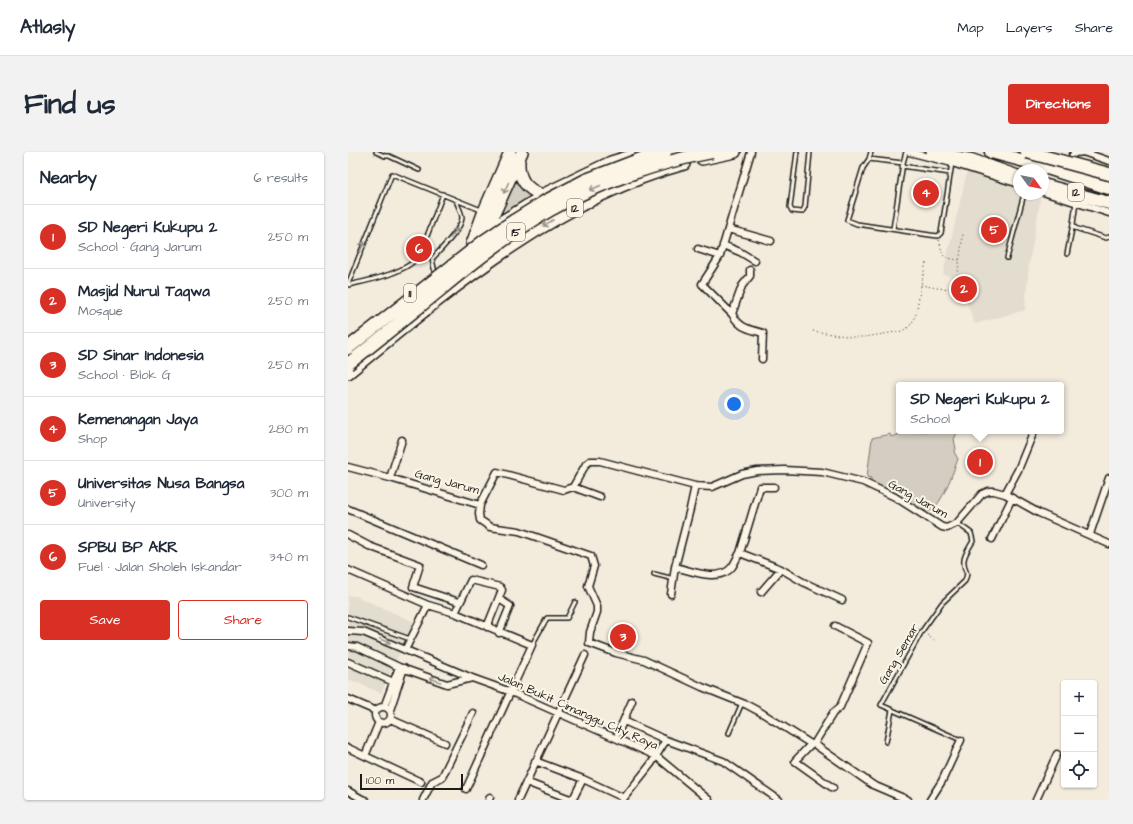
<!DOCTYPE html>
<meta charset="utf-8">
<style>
:root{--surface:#fff;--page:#f2f2f3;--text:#1f2937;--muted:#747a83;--line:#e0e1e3;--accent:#d93025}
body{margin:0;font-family:"Architects Daughter",sans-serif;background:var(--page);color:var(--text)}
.controls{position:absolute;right:12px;bottom:12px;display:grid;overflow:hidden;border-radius:4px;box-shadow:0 1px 3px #0004}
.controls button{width:36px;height:36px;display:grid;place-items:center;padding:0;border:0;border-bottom:1px solid var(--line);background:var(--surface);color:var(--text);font:20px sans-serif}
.compass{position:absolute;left:665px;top:12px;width:36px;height:36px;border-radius:50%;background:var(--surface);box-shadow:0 1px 3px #0004;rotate:123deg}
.scale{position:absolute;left:12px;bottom:10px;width:103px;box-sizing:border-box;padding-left:4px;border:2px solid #1c1c1c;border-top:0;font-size:11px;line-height:14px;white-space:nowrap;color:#1c1c1c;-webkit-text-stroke:3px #fcf5e5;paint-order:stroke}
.you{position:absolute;left:386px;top:252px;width:14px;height:14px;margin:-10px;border:3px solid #fff;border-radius:50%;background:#1a73e8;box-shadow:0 0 0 6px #1a73e833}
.badge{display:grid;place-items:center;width:26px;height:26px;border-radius:50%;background:var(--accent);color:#fff;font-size:13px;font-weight:700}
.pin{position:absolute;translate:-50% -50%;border:2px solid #fff;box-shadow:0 1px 4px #0006}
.popup{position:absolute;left:548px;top:230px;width:168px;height:52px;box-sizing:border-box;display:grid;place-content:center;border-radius:4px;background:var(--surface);filter:drop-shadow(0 1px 3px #0005);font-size:13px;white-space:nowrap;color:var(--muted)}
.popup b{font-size:15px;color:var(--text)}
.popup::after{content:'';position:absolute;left:50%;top:100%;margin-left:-8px;border:8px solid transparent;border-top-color:var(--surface)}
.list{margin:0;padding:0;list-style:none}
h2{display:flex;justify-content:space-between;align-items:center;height:52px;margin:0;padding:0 16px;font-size:17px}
h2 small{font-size:13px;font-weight:400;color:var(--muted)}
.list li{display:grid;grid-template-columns:26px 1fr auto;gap:12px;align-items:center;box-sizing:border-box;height:64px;padding:0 16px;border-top:1px solid var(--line)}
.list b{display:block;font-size:15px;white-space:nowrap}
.list p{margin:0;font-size:13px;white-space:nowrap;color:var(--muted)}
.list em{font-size:13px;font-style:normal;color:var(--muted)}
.actions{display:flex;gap:8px;padding:12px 16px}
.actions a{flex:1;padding:9px 0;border:1px solid var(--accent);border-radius:4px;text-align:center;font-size:14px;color:var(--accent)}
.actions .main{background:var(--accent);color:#fff}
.icon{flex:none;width:22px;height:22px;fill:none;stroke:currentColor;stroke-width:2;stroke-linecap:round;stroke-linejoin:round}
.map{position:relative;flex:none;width:761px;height:648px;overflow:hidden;border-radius:4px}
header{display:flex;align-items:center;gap:24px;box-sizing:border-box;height:56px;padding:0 20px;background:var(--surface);border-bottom:1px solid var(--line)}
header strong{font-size:19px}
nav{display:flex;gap:22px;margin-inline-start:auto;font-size:14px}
.intro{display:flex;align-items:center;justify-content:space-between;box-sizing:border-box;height:96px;padding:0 24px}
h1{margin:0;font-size:28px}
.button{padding:10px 18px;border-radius:4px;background:var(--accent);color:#fff;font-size:14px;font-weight:700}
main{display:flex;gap:24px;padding:0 24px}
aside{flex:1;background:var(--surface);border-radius:4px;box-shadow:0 1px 3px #0004}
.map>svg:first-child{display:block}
.built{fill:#e3ddcf}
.green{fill:#d3cec1;stroke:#78756e}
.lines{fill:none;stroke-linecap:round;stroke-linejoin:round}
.service-casing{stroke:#1c1c1c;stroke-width:6}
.minor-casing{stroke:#1c1c1c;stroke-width:9}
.trunk-casing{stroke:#1c1c1c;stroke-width:14}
.motorway-casing{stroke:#1c1c1c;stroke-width:15}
.path{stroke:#1c1c1c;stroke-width:1;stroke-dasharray:1 3;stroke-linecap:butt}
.service{stroke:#fcf5e5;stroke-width:3}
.minor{stroke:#fcf5e5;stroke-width:6}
.trunk{stroke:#fcf5e5;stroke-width:11}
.motorway{stroke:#fcf5e5;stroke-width:12}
.motorway-bridge-casing{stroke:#1c1c1c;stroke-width:15;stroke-linecap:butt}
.motorway-bridge{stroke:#fcf5e5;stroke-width:12}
.oneway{stroke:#97938b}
.labels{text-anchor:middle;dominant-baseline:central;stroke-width:4;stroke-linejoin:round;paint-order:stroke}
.shield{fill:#fcf5e5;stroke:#5f5d58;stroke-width:1}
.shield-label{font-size:11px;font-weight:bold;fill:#1c1c1c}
.street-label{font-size:12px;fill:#1c1c1c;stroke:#fcf5e5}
</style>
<header>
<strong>Atlasly</strong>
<nav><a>Map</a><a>Layers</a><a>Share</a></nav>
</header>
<div class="intro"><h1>Find us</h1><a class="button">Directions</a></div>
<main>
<aside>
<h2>Nearby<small>6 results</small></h2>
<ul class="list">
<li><span class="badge">1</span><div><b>SD Negeri Kukupu 2</b><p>School · Gang Jarum</p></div><em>250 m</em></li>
<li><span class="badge">2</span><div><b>Masjid Nurul Taqwa</b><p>Mosque</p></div><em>250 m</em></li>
<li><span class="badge">3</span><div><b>SD Sinar Indonesia</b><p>School · Blok G</p></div><em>250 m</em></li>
<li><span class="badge">4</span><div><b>Kemenangan Jaya</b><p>Shop</p></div><em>280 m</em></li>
<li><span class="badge">5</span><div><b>Universitas Nusa Bangsa</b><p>University</p></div><em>300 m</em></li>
<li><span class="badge">6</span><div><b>SPBU BP AKR</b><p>Fuel · Jalan Sholeh Iskandar</p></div><em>340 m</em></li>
</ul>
<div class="actions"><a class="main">Save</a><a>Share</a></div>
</aside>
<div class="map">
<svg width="761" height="648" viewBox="0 0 761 648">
<rect width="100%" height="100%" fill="#f3ecdd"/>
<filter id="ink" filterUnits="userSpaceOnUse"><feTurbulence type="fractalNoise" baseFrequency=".025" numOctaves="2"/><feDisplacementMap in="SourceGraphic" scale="8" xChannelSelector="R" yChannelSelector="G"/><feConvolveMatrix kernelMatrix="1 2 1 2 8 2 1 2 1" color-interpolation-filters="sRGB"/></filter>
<g filter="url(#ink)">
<!-- built -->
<path class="built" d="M619 20 671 36V42H689L693 43 681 113 677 158 627 172 618 150 602 137 604 125 595 122Z
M0 444H8L66 470 33 541 0 527Z"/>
<!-- green -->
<path class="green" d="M171 17 188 41 140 79Z
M561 279H610L606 287 608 297 606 300 610 307C605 320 594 353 582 359L576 358 574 362 523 330V326L519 325 524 286 542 282 543 285Z"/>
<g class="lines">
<defs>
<path id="service" d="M28 0 37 4H41L71 18
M449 0 442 55 444 59 454 60 457 55 462 0
M523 0 521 7 515 16 499 68 509 72 582 83 590 84 593 81 604 11
M521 7 555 11
M554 14 602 21
M728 50 725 72 727 76 758 86 761 85
M545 77 555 11 558 0
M719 102 725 72
M659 106 676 42
M87 121 84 107C93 97 113 78 114 66 114 60 109 53 108 48
M0 132 44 22 133 58
M0 133C19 129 65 120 73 100L95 42
M609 371 623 381 625 389C618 402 612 407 619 422L617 429 594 451 574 479 533 553 613 588
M306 422 326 427
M0 465 62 487
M184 493 199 466H219L227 450
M381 581 394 551
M538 590 544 558"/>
<path id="minor" d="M561 0 604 11 671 32
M735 0 761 9
M721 10 726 1 738 0
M695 40 761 61
M380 77 423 89
M375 93 392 100 407 109
M350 97 372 104
M402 118V124L394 134 384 162C393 177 399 176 415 181L414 207
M384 162 354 132 372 104 403 0
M0 315 42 326 132 353 149 320 216 338 225 335 238 312 242 309H252L347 334 364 335 394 322 409 319 436 318 474 320 515 330 547 345 594 375 599 376 609 371 634 342 641 339H646L657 342 691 361 761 392
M42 326 54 288
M225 335 252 345
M426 335H412L392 401 433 417 455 430 494 448
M657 342 670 318 686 279
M132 353 131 362 132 368 142 375 171 379 243 404 246 414 240 434 249 454V460L242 480 241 491 268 501 296 508 354 535 399 553 414 561 463 592H466L525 633 560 648
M0 357 133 413
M742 382 761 326
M0 383 21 394 72 413 65 435 111 450
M644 387 664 346
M327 415C344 419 371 431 384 415 387 411 389 405 392 401
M0 418 80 453
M413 440 433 417
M323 442 327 415 342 357 347 334
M151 447 162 454 151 481
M107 461 123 428 152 435 154 438 139 475
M0 479 15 480 124 526 163 540 308 604 361 648
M0 494 9 495 51 515 99 532 124 526
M57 498 80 453 107 461 184 493 118 637
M0 510 50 532
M0 547 28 559
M36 555 51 515
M27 563a8 8 0 1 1 16 0a8 8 0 1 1-16 0Z
M42 558 56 516
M42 567 97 591
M276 569 318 588 375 609 431 648
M270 581 284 549
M463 592 447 609 485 636
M466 592 485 561 492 555 520 491 487 474
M0 596 73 630
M17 604 31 570
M187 609 235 627 276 646 275 648
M178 630 222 647 226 645 235 627
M0 639 14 647 17 648
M276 646 303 612 318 588
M75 648 84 630 94 625 125 561
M141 648 142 645
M170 648 237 503
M582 648 594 629 613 588
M688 648 709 602"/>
<path id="trunk" d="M584 0 614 7
M354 7 387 0
M171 9C170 27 178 37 194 43
M142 78 156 68 193 45 194 43 263 10 296 0
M137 82 174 0
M126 106 124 92 136 59 162 0
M0 221C100 139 208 47 336 12"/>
<path id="motorway" d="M643 0 684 11 761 36
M605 5 623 8 671 25
M695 33 761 51"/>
</defs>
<!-- service casing -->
<use href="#service" class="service-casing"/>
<!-- minor casing -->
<use href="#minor" class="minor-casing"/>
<!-- trunk casing -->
<use href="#trunk" class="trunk-casing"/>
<!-- motorway casing -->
<use href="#motorway" class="motorway-casing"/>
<!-- path -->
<path class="path" d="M591 88C596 105 591 105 611 108
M573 133C581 134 596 139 603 135 605 133 607 129 609 126L615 82
M465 179 503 185H517L554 179 561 175 565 169 568 162 573 133 578 111
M579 483 588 490"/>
<!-- service -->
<use href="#service" class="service"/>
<!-- minor -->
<use href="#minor" class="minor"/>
<!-- trunk -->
<use href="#trunk" class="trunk"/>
<!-- motorway -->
<use href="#motorway" class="motorway"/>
<defs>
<path id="motorway-bridge" d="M679 0 761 22
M0 196 136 89 167 68 196 50 238 28 298 5 317 0
M0 212C31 188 61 163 92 138 127 109 162 81 202 58 250 31 310 10 364 0"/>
</defs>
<!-- motorway-bridge casing -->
<use href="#motorway-bridge" class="motorway-bridge-casing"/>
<!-- motorway-bridge -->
<use href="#motorway-bridge" class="motorway-bridge"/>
</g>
<!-- one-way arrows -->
<defs><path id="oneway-shaft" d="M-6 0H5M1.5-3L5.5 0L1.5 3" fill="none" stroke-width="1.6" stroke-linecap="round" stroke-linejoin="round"/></defs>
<g class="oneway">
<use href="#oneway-shaft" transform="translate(158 36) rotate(114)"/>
<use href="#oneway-shaft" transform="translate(247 36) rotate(156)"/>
<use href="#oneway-shaft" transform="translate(200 71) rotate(149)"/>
<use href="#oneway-shaft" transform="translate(106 81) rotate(-53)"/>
<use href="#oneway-shaft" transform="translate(14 95) rotate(-68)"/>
<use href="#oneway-shaft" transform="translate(37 489) rotate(23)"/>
<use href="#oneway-shaft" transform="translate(87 528) rotate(-160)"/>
</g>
</g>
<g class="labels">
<!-- shield labels -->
<g class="shield">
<rect x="720" y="31" width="16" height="18" rx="3"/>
<rect x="219" y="47" width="16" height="18" rx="3"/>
<rect x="159" y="71" width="18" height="18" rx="3"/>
<rect x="56" y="132" width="12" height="18" rx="3"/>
</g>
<g class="shield-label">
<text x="728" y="40">12</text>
<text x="227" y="56">12</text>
<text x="168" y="80">15</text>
<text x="62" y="141">11</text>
</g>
<!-- street labels -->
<g class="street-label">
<text transform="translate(99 330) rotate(15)">Gang Jarum</text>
<text transform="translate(570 347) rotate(29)">Gang Jarum</text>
<text transform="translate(551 502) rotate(-60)">Gang Semar</text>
<text transform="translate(230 559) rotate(24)">Jalan Bukit Cimanggu City Raya</text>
</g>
</g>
</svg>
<div class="controls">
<button>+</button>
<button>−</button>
<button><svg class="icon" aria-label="locate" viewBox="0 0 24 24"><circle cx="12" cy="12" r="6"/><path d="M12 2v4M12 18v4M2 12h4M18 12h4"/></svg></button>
</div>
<svg class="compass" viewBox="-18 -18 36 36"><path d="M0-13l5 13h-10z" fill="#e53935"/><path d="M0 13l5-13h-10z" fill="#747a83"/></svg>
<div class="scale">100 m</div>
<div class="you"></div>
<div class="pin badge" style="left:632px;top:310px">1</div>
<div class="popup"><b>SD Negeri Kukupu 2</b>School</div>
<div class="pin badge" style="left:616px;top:137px">2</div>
<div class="pin badge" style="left:275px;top:485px">3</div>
<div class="pin badge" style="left:578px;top:41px">4</div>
<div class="pin badge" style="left:646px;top:78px">5</div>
<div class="pin badge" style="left:71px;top:97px">6</div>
</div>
</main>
